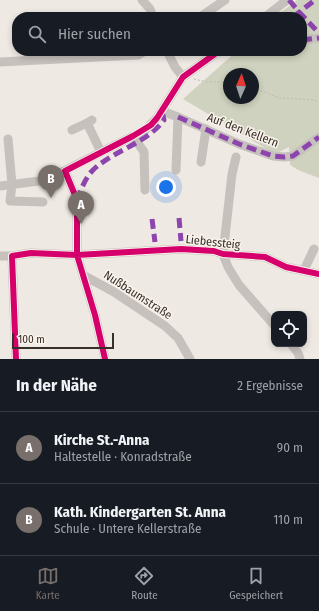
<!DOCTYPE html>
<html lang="de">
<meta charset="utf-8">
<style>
:root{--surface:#171b24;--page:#20242c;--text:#f1f3f6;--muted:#9ea1a6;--line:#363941;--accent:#786f6b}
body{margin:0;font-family:"Fira Sans Condensed",sans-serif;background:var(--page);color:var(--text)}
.controls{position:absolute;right:12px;bottom:12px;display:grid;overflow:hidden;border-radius:8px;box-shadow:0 2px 6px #0003}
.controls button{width:36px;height:36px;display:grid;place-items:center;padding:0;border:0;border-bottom:1px solid var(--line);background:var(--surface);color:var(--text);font:20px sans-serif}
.compass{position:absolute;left:223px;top:68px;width:36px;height:36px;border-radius:50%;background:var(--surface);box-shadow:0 2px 6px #0003;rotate:3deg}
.scale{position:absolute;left:12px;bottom:10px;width:102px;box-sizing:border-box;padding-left:4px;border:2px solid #382e2a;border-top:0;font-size:11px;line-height:14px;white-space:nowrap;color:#382e2a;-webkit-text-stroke:3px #f9f3eb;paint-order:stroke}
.you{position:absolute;left:166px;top:187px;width:14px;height:14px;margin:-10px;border:3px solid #fff;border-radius:50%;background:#1a73e8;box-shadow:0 0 0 6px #1a73e833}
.badge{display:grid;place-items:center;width:26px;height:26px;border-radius:50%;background:var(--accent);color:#fff;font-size:13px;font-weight:700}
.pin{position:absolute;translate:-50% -33px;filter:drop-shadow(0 1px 2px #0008)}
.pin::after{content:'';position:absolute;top:21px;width:14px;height:12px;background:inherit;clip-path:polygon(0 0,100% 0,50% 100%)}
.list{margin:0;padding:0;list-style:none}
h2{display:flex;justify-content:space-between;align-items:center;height:52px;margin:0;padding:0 16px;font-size:17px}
h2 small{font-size:13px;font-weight:400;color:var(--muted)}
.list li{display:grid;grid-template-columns:26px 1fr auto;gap:12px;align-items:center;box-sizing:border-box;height:72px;padding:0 16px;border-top:1px solid var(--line)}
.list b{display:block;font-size:15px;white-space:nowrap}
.list p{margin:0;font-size:13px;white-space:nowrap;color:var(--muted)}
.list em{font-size:13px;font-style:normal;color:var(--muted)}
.icon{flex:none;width:22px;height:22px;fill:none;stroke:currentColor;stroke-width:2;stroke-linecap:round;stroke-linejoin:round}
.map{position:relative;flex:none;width:319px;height:359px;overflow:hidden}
.search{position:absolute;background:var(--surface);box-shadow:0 2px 6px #0003;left:12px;right:12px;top:12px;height:44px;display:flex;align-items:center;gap:10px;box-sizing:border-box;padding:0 14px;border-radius:16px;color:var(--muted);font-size:15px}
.sheet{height:196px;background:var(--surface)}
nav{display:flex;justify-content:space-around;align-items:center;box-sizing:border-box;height:56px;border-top:1px solid var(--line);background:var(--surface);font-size:11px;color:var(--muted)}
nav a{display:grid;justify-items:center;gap:2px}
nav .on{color:var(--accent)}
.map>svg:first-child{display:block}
.green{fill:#cfd2be;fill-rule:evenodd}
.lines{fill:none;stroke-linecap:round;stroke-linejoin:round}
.path{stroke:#bfb9b4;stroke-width:1;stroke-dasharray:2 2;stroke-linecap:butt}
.minor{stroke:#c6c1bc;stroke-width:9}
.quiet{stroke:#8e44ad;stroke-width:5;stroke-dasharray:10 5;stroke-linecap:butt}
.cycleway-casing{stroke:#f9f3eb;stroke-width:8}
.cycleway{stroke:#d6006c;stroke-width:6}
.labels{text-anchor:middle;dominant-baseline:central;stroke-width:3;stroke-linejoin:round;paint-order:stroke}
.street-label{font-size:12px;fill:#382e2a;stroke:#f9f3eb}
</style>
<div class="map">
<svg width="319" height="359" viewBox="0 0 319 359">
<rect width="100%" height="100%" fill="#eee9e3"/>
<!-- green -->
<path class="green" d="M297 0H319V178L298 170 290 165 289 147 275 154 183 99 237 51H302V17H275ZM229 74H253V98H229Z"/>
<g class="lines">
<!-- path -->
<path class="path" d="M246 14 248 17
M194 79 207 82H229
M253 88 280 98 314 100 319 102"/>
<!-- minor -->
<path class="minor" d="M142 0 150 9 153 17
M200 17 225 0
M265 17 287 0
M302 40 319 38
M167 51 175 67 183 77
M0 62 138 55 145 51
M162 111 178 117 176 170
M178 117 239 144 273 156 284 157 293 156 319 137
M92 120 87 123 101 152
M72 130 87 123
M133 136 144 152 145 190
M8 139 12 185 10 201 43 202
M236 157 232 174 223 254 228 267 239 285 274 325
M201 162 206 129
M65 171 77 200V255L95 315 105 359
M0 186 39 181 52 177 145 130 157 118 183 77 219 51
M0 256H12L31 253 77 255 181 249 214 251 223 254 265 257 286 267 319 274
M12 256 16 359
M304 270 314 249
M83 275 114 292 165 326 178 338 190 359
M291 344 298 353 300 359"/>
<!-- quiet -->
<path class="quiet" d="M289 0 299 12 319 33
M293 17 315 0
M302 40 319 38
M178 117 239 144 273 156 284 157 293 156 319 137
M77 200C81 190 85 178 93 170 114 150 146 144 164 120L162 111
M179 218 181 241
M152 219 155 242"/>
<defs>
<path id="cycleway" d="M16 359 12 256 31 253 77 255 181 249 214 251 223 254 265 257 286 267 319 274
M105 359 95 315 77 255V200L65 171 133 136 151 125 157 118 183 77 219 51"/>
</defs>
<!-- cycleway casing -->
<use href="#cycleway" class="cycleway-casing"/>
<!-- cycleway -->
<use href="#cycleway" class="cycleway"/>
</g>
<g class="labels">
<!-- street labels -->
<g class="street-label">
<text transform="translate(243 130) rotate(21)">Auf den Kellern</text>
<text transform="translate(213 242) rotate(6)">Liebessteig</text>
<text transform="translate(138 295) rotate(33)">Nußbaumstraße</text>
</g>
</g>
</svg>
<div class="controls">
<button><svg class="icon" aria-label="locate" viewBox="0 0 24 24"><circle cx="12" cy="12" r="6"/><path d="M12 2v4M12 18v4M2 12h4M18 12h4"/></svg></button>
</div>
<svg class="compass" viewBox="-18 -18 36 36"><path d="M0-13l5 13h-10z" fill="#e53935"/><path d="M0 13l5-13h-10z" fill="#9ea1a6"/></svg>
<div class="scale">100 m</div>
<div class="you"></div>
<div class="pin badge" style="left:81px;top:224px">A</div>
<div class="pin badge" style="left:51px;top:198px">B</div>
<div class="search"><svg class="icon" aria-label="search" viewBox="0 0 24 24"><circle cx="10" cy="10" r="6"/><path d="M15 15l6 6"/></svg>Hier suchen</div>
</div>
<section class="sheet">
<h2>In der Nähe<small>2 Ergebnisse</small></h2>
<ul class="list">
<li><span class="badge">A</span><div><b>Kirche St.-Anna</b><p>Haltestelle · Konradstraße</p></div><em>90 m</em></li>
<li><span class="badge">B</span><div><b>Kath. Kindergarten St. Anna</b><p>Schule · Untere Kellerstraße</p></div><em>110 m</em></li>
</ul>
</section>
<nav>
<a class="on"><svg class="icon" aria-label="map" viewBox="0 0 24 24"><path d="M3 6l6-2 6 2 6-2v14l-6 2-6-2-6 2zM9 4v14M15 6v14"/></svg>Karte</a>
<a><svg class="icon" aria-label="directions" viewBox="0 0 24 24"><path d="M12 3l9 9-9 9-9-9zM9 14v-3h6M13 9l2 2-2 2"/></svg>Route</a>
<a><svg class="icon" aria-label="saved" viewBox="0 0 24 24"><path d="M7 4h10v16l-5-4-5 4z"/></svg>Gespeichert</a>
</nav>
